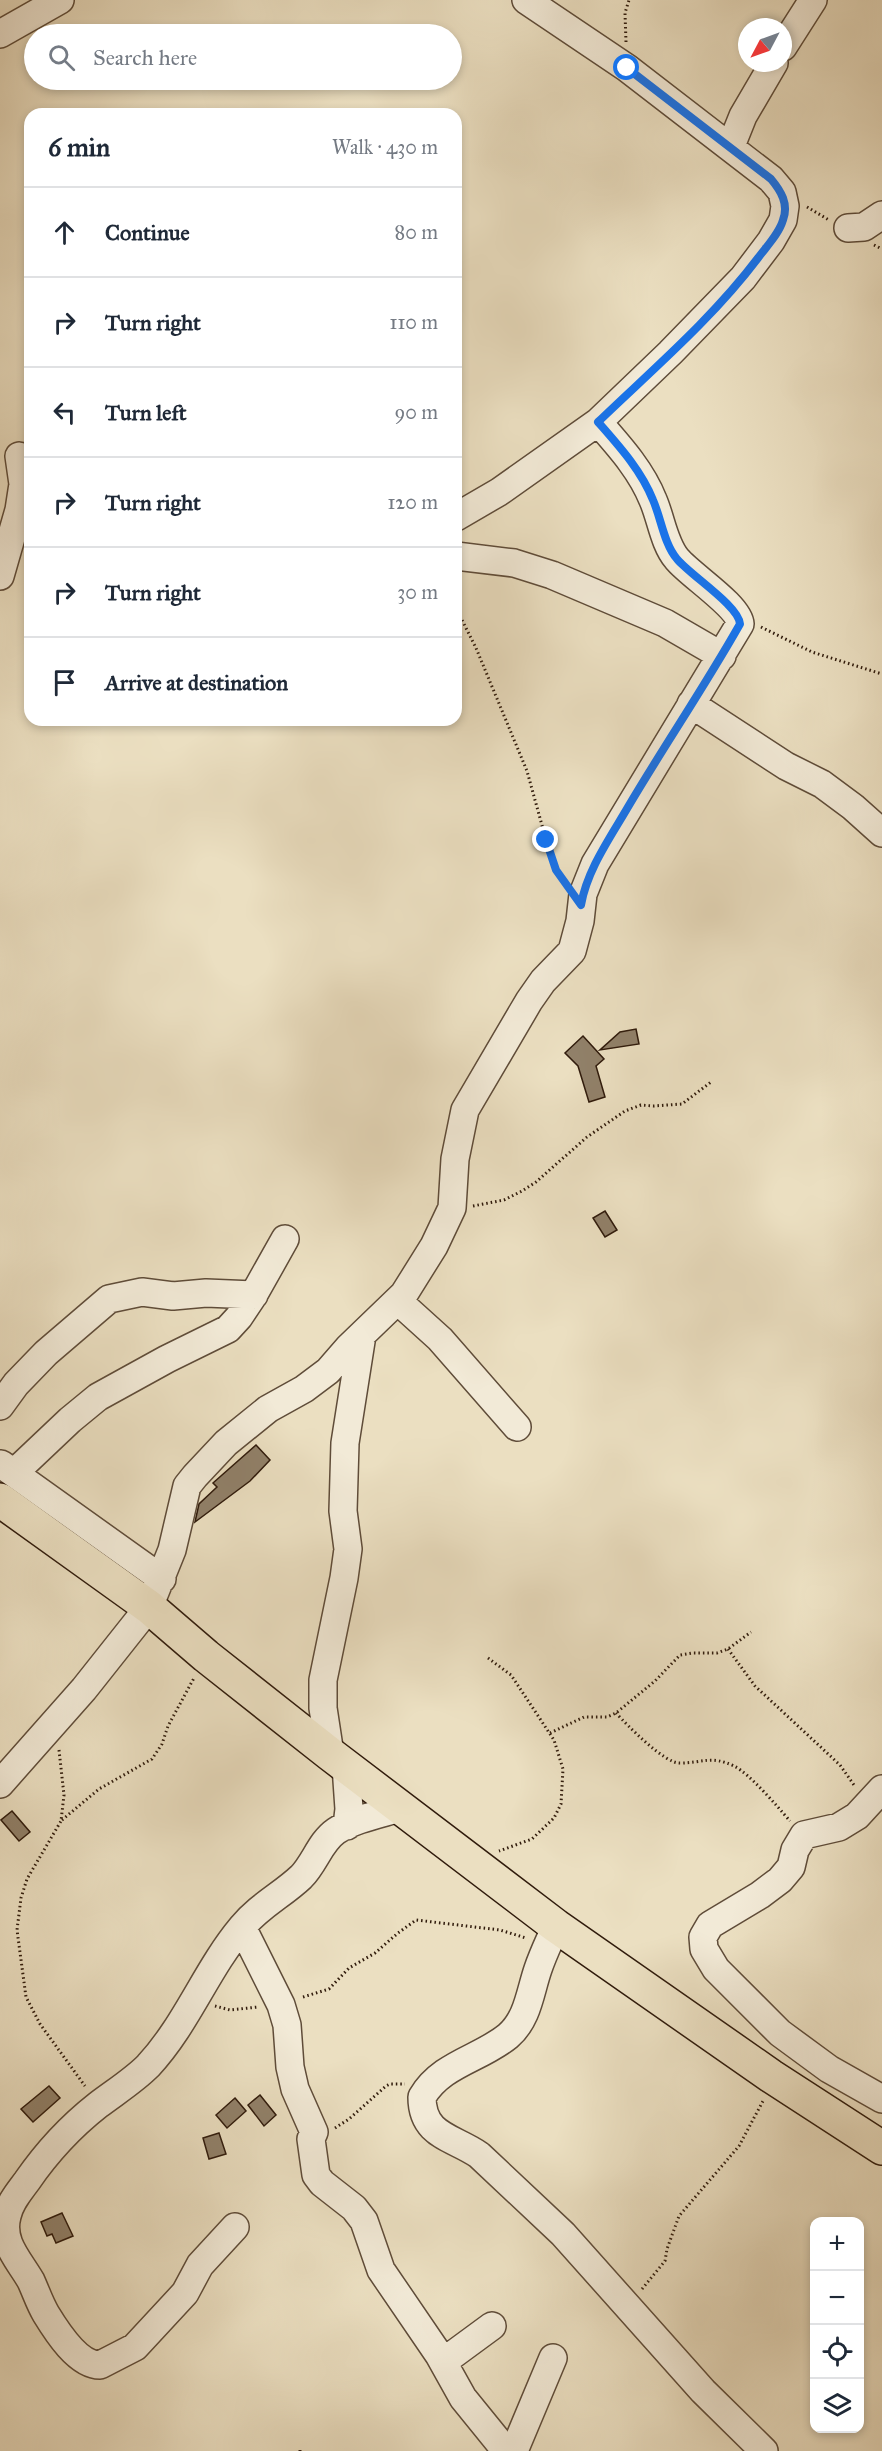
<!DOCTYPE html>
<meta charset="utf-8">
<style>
:root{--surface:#fff;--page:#f6f6f7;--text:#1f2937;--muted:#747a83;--line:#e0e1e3}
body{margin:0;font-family:"IM FELL Great Primer",serif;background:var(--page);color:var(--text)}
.controls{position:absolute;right:18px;bottom:18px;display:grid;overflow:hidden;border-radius:12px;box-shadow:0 3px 9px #0003}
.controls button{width:54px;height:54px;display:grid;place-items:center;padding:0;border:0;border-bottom:2px solid var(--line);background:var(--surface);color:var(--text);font:30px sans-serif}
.compass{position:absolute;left:738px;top:18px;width:54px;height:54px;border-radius:50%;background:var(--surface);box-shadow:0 3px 9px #0003;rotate:229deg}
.stop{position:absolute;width:18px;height:18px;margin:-14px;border:4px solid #1a73e8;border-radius:50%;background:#fff}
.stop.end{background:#1a73e8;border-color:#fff;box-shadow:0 2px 6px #0008}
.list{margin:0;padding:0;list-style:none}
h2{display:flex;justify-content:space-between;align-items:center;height:78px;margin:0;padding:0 24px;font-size:26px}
h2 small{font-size:20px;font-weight:400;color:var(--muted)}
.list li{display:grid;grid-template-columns:39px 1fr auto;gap:18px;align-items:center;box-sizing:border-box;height:90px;padding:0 24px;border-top:2px solid var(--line)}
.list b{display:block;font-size:22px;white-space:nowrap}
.list em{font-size:20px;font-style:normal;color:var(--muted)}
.icon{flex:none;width:33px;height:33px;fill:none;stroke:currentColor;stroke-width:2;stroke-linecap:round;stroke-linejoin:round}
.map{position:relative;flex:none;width:882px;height:2451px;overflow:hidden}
.search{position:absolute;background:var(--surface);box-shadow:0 3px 9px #0003;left:24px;top:24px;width:438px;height:66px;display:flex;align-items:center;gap:15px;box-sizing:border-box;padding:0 21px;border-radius:33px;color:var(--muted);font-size:22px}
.panel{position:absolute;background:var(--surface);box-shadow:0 3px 9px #0003;left:24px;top:108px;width:438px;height:618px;border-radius:18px}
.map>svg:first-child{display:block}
.building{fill:#91816a;stroke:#301b0c;stroke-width:1.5}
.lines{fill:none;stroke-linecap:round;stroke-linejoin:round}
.minor-casing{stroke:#5f4c39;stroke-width:30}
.major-casing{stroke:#301b0c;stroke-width:36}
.path{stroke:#301b0c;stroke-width:3;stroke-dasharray:1.5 3;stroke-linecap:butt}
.minor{stroke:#f2ead7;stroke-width:27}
.major{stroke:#ebdfc1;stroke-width:33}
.route{stroke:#1a73e8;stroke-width:8}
</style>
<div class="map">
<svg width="882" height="2451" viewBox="0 0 882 2451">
<rect width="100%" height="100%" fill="#ebdfc1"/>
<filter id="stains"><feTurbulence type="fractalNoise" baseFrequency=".00333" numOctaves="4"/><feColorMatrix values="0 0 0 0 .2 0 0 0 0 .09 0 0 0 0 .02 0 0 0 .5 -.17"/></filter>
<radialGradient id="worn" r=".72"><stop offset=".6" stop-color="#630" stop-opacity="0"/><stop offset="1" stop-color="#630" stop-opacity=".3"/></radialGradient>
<!-- building -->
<path class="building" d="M636 1029 639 1044 600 1050 620 1032Z
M583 1036 604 1059 596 1066 605 1097 589 1102 578 1066 565 1053Z
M605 1211 617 1230 605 1237 593 1218Z
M256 1445 270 1460 250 1481 195 1522 199 1504 217 1487 213 1483Z
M12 1811 30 1832 19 1841 1 1820Z
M49 2086 60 2098 33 2122 21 2109Z
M260 2095 276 2115 264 2126 248 2105Z
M235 2098 246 2111 227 2128 216 2115Z
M219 2133 226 2154 209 2159 203 2138Z
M62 2213 73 2236 56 2243 52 2234 47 2236 41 2222Z"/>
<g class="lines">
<defs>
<path id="minor" d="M0 34 60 0
M783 47 813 0
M731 146 743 116 774 63
M848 228 864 227 882 215
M456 517 499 492 598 422 670 353 743 278 771 241 783 220 785 206 782 192 771 179 627 68 526 0
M456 556 514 563 552 575 665 623 722 656
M0 576 19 510 23 484 19 456
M691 704 786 766 822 784 853 807 882 833
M398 1301 440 1339 517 1427
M0 1406 16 1384 46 1353 109 1299 142 1292 173 1296 206 1293 254 1295
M1 1464 162 1579
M14 1473 70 1420 98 1397 167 1359 228 1329 239 1317 253 1296 285 1239
M330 1754 323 1708V1680L344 1578 348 1549 343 1511 345 1443 362 1335
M346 1766 349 1809 347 1826
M0 1784 84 1689 149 1607 172 1550 187 1486 195 1476 226 1443 268 1409 304 1389 328 1371 348 1348 404 1294 434 1246 452 1208 455 1159 465 1110 529 1001 543 981 572 951 580 921 583 894 595 864 740 624C739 606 690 575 677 559 664 544 661 518 653 500 641 470 619 446 598 422
M882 1789 857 1816 839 1827 804 1835 795 1850 791 1867 780 1880 760 1895 710 1925 703 1937 704 1949 716 1969 780 2033 829 2069 882 2099
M556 1926C550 1940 543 1954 538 1969 530 1992 528 2019 508 2036 480 2059 441 2064 422 2097 422 2136 453 2137 479 2155L563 2234 703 2391 764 2451
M242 1927 281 2005 287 2025 290 2067 295 2089 314 2132 311 2139 316 2175 322 2183 354 2208 364 2221 381 2270 439 2355 463 2398 506 2451
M235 2227 200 2265 185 2293 135 2347 100 2365C78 2365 57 2332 46 2314 40 2304 36 2292 31 2281 19 2260 0 2242 7 2216 10 2202 19 2192 27 2181 47 2152 70 2127 98 2105 115 2092 133 2081 148 2066 187 2024 206 1970 242 1927 259 1906 282 1895 301 1877 315 1863 320 1842 336 1831 354 1819 380 1814 400 1808
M443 2362 492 2326
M514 2451 553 2358"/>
<path id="major" d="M0 1500 149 1607 206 1656 330 1754 556 1926 771 2076 882 2148"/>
</defs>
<!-- minor casing -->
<use href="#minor" class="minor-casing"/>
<!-- major casing -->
<use href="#major" class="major-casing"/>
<!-- path -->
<path class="path" d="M626 42 625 13 629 0
M807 207 829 220
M874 245 882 249
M456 608 476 648 527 771 551 858 565 882
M761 627 812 652 882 674
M473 1206 504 1200 522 1191 536 1182 587 1137 625 1111 641 1105 653 1106 682 1104 711 1082
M728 1649 755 1686 840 1765 854 1785
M488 1658 511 1675 554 1740 563 1769 561 1804 554 1818 532 1839 499 1851
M616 1713C627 1725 665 1764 680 1763 703 1763 711 1755 734 1766 750 1774 777 1806 790 1821
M550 1733 584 1717H607L616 1713 655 1681 680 1655 692 1653H717L728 1649 751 1632
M59 1750 64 1795 61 1821 27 1879 21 1898 17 1930 26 1997 40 2024 85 2086
M62 1820 99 1789 152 1759 162 1744 168 1726 194 1678
M303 1997 329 1989 349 1968 375 1953 398 1933 416 1920 500 1930 526 1938
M215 2006 230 2010 258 2007
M335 2128 349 2119 386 2086 390 2084H405
M642 2289 665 2261 667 2249 679 2216 739 2146 763 2101
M300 2450V2451"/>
<!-- minor -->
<use href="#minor" class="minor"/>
<!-- major -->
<use href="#major" class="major"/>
</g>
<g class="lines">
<!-- route -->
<path class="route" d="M546 840 556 870 581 905C587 870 610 838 628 807 664 746 705 686 740 624 739 606 690 575 677 559 664 544 661 518 653 500 641 470 619 446 598 422 652 370 712 319 758 258 766 247 779 234 783 220 789 204 781 191 771 179L627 68"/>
</g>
<rect width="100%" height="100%" filter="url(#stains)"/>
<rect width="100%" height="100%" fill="url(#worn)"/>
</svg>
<div class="controls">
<button>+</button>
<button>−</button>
<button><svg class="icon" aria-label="locate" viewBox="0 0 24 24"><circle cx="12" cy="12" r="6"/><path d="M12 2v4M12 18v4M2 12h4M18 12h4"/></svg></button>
<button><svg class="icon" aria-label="layers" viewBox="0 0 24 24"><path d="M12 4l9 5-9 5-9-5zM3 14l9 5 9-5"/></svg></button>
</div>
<svg class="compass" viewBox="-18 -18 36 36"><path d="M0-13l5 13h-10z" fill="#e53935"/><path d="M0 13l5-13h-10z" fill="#747a83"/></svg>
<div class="stop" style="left:627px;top:68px"></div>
<div class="stop end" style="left:546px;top:840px"></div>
<div class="search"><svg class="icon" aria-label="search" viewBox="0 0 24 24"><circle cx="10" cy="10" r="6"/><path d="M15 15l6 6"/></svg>Search here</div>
<section class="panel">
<h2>6 min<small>Walk · 430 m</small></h2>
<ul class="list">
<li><svg class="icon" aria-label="ahead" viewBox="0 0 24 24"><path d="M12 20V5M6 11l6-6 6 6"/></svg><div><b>Continue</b></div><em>80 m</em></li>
<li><svg class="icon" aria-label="right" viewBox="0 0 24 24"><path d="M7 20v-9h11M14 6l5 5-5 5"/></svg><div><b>Turn right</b></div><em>110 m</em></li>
<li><svg class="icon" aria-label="left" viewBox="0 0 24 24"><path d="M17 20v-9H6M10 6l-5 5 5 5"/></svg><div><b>Turn left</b></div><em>90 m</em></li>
<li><svg class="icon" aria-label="right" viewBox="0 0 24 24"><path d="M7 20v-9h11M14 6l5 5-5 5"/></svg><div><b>Turn right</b></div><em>120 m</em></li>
<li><svg class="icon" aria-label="right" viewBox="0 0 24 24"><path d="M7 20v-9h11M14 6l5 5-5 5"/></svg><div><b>Turn right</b></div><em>30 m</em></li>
<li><svg class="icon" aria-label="arrive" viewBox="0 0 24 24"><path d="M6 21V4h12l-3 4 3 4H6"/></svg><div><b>Arrive at destination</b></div></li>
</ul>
</section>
</div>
